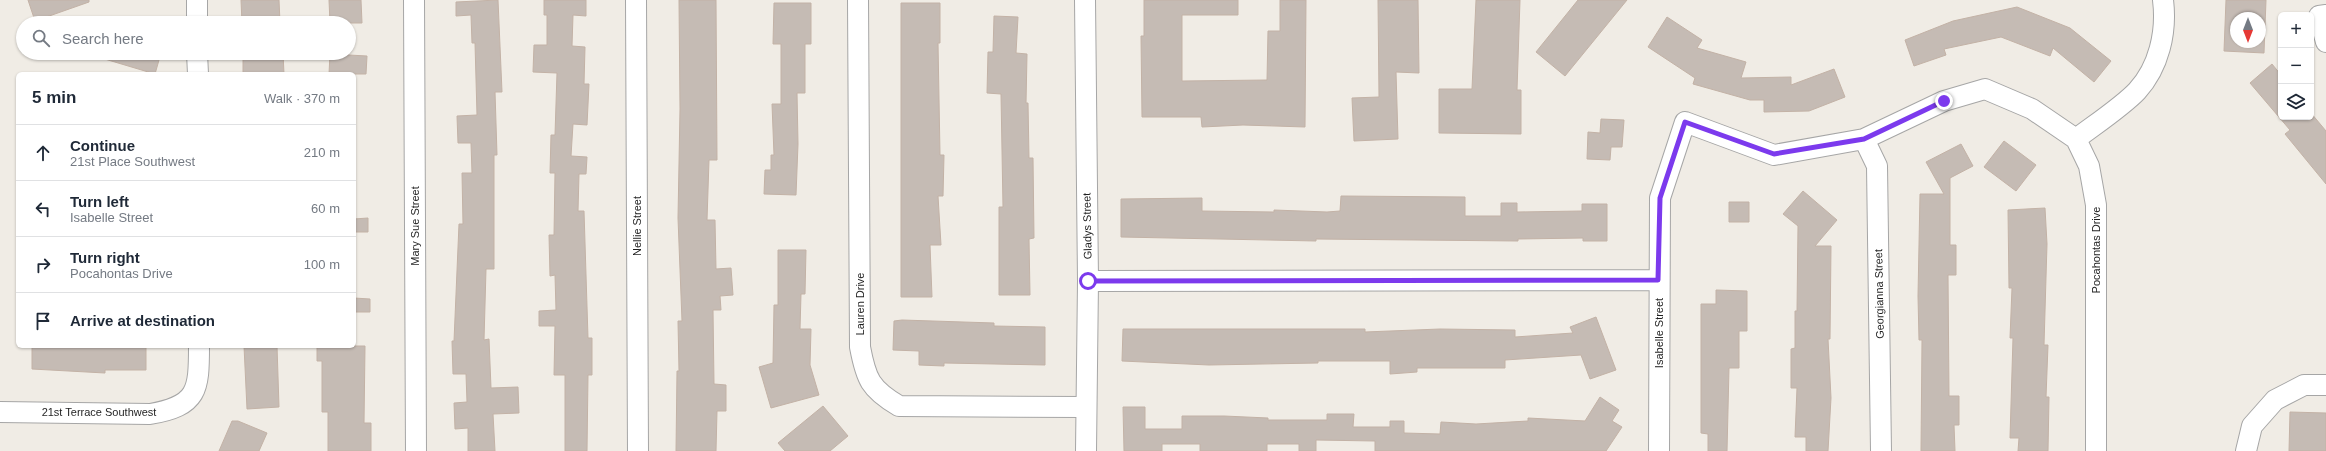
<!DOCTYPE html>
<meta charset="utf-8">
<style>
:root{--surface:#fff;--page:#f6f6f7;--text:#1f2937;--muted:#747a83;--line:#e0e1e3}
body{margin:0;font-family:Helvetica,sans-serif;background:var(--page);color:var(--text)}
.controls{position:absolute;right:12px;top:12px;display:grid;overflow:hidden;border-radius:6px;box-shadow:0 1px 3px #0004}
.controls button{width:36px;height:36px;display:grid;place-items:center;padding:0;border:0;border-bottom:1px solid var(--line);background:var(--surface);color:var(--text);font:20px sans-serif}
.compass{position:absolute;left:2230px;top:12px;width:36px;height:36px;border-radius:50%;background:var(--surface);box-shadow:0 1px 3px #0004;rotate:180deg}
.stop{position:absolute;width:12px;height:12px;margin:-9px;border:3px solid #7c3aed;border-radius:50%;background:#fff}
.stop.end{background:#7c3aed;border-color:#fff;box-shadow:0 1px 4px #0008}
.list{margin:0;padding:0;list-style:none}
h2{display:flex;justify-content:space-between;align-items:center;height:52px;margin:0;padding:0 16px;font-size:17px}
h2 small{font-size:13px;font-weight:400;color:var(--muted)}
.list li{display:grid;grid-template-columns:26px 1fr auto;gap:12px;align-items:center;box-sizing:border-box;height:56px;padding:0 16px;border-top:1px solid var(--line)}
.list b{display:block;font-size:15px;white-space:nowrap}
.list p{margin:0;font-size:13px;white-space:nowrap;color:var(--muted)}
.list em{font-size:13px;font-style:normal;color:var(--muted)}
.icon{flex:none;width:22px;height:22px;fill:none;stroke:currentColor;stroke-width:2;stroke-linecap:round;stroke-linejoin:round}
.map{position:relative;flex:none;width:2326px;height:451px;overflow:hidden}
.search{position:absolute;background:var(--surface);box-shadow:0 1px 3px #0004;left:16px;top:16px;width:340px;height:44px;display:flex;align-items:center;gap:10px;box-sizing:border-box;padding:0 14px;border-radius:22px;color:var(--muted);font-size:15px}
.panel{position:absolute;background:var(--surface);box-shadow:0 1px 3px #0004;left:16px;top:72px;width:340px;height:276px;border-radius:6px}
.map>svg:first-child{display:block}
.building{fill:#c5bbb4;stroke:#c3b2a6;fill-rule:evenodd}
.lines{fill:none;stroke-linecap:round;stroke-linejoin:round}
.minor-casing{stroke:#a6a6a6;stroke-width:22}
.minor{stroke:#fff;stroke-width:20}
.route{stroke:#7c3aed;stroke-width:5}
.labels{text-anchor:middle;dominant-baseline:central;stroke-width:3.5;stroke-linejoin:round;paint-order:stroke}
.street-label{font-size:11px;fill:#1f1f1f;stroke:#fff}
</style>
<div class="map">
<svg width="2326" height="451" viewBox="0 0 2326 451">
<rect width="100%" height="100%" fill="#f0ece5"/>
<!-- building -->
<path class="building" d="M28 0H89V2L35 21Z
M241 0H279L280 23H242Z
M329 0H361L362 23H330Z
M498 0 502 92H495L497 155H494V269H486L484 340 489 339 491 388 518 387 519 413 493 414 495 451H468V428L455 429 454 403 467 402 466 374H453L452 341H454L459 224H463L462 173H472L471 143H458L457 116 477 115 475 43H472L471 15 456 16V2Z
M544 0H586V16L573 15 572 46 585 47 584 84H589L587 125 573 124 571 156 587 157 586 174H579L578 211H584L588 338H592V375H588L587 451H565V375H554L555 326H539V311L556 310 555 275 550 276 549 235H554L555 173H550L551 135H555L557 73 533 72 534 45H547V15H544Z
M679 0H716L717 160H709L707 220H715L716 269 731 268 733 295 720 296 721 310H713L714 384 726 385V411H717L716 451H676L677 371H679L678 321H682L678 218 680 109Z
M1144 0H1238V15H1182V81L1267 80 1268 31H1280V0H1306L1305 127 1243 125 1202 127 1201 117H1142L1141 36H1144Z
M1378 0H1418L1419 73 1396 72 1398 139 1354 141 1352 98 1379 97Z
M1476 0H1520L1517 90H1521V134L1439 133V89H1472Z
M1578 0H1627L1565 76 1536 52Z
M2226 0H2266L2264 53 2224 51ZM2236 18H2260V42H2236Z
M774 3H811V44H805V93H797L798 144 796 195 764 194 765 170H771V155H774L772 104H781V44H773Z
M901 3H940V43H938L940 155H944L943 196H938L941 245H930L932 297H901Z
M2017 7 2070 28 2111 61 2094 82 2053 48 2050 56 2001 37 1944 49 1946 55 1914 66 1905 40 1953 21Z
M994 16 1018 17 1016 53 1027 54 1026 103H1028L1029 158H1033L1034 238 1029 239 1030 295H999V207H1003L1001 94 987 93 988 52H993Z
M1667 17 1702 40 1697 48 1746 62 1741 78 1791 77V85L1834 69 1845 97 1809 111 1764 112V100H1750L1693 84 1695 78 1648 47Z
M98 53H161L155 74 98 57Z
M243 53H283L284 74H243Z
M330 54 367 56 366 74H329Z
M2272 64 2281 75V117H2311V113L2326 131V184L2285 134 2290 130 2250 83Z
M1601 119 1624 120 1622 147H1611L1610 160 1587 159 1588 132 1600 133Z
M2004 141 2036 165 2016 191 1984 167Z
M1961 144 1973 166 1950 178V245H1956V275H1948L1949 396H1959V425H1954L1955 451H1921L1922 340H1919L1918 296 1920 194H1944L1926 162Z
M1803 191 1837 220 1815 246H1831L1830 339H1828L1831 398 1828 451H1806V437H1795L1797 388H1791V349L1795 348V311H1797L1798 226 1783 214Z
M1341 196 1465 197V216H1501V203H1517V212L1582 211V204H1607V241H1583V238L1518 239V241L1316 239V241L1121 237V199L1202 198V211L1274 212V210L1327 212 1340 211Z
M1729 202H1749V222H1729Z
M2045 208 2047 244 2044 345H2048L2046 397H2049L2048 451H2018L2019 438H2010L2013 338H2010L2012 288H2009L2008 210Z
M368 218V232H354V219Z
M778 250H806L805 294H801L800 329H811L810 365 819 395 771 408 759 367 773 363 774 305H778Z
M1716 290 1747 291V331H1739V368H1729L1727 451H1708V434L1701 433V304H1716Z
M354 298 370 299V312H354Z
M1596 317 1616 370 1590 379 1581 355 1505 360V368H1417V372L1390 374V361H1318V363L1209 365 1122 361 1123 329H1365V332L1440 329 1515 330V337L1573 333 1570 327Z
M902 320 994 323V326L1045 327V365L944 363V366L919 365V351L893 350 894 321Z
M32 346H146V370H105V373L32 369Z
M244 346H277L279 407 247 409Z
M317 346H365L364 423H371V451H328V412H322V361H317Z
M1600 397 1619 410 1612 421 1622 427 1606 451H1375V441L1316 440V451H1299V444H1267V451H1200V444H1162V451H1124L1123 407H1145V429H1182V416H1224L1268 418V420H1327V414H1354L1353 427H1390V421H1404V433L1440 434 1441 422 1476 424 1528 421V418L1585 421Z
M823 406 848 436 830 451H785L778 443Z
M2290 412 2326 413V451H2289Z
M232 421H238L267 433 259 451H219Z"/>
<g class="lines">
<defs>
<path id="minor" d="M197 0V23
M414 0 416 451
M636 0 638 451
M858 0 860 347C866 379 870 389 899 406L1085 407
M1085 0 1088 281 1086 451
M2326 15 2319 16 2326 42
M197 53 198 74
M1864 139 1877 166 1881 451
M2076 139C2093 126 2123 106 2137 91 2159 67 2167 32 2163 0
M1088 281 1658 280
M0 412 150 414C198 406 199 390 199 346
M1659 451 1660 198 1685 122 1774 155 1864 139 1944 101 1985 89 2032 109 2076 139 2089 166 2096 205V451
M2246 451 2252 426 2275 400 2304 385H2326"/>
</defs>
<!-- minor casing -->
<use href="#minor" class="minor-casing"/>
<!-- minor -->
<use href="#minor" class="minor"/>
</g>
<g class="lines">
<!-- route -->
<path class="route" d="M1088 281 1658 280 1660 198 1685 122 1774 154 1864 139 1944 101"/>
</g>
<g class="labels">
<!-- street labels -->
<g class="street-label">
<text transform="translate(415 226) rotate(-90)">Mary Sue Street</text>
<text transform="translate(637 226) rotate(-90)">Nellie Street</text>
<text transform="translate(1087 226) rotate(-91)">Gladys Street</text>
<text transform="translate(2096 250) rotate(-90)">Pocahontas Drive</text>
<text transform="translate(1879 294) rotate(-91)">Georgianna Street</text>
<text transform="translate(860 304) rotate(-90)">Lauren Drive</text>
<text transform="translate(1659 333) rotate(-90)">Isabelle Street</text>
<text x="99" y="412">21st Terrace Southwest</text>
</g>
</g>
</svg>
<div class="controls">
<button>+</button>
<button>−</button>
<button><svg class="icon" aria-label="layers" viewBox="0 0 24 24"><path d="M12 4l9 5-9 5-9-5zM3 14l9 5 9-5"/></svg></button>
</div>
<svg class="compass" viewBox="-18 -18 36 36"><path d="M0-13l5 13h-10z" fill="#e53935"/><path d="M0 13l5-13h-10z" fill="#747a83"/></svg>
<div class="stop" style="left:1088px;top:281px"></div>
<div class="stop end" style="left:1944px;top:101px"></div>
<div class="search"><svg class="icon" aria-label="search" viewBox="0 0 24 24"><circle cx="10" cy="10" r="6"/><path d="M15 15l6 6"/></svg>Search here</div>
<section class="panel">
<h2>5 min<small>Walk · 370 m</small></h2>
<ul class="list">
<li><svg class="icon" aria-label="ahead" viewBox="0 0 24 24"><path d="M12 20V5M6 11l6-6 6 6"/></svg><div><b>Continue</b><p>21st Place Southwest</p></div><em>210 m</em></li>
<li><svg class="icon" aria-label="left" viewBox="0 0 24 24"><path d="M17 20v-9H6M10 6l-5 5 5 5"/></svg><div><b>Turn left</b><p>Isabelle Street</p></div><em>60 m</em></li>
<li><svg class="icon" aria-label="right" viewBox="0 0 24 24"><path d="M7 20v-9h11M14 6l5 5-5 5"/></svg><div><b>Turn right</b><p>Pocahontas Drive</p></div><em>100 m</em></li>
<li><svg class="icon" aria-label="arrive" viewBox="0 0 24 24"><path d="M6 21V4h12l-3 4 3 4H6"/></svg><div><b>Arrive at destination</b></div></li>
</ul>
</section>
</div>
